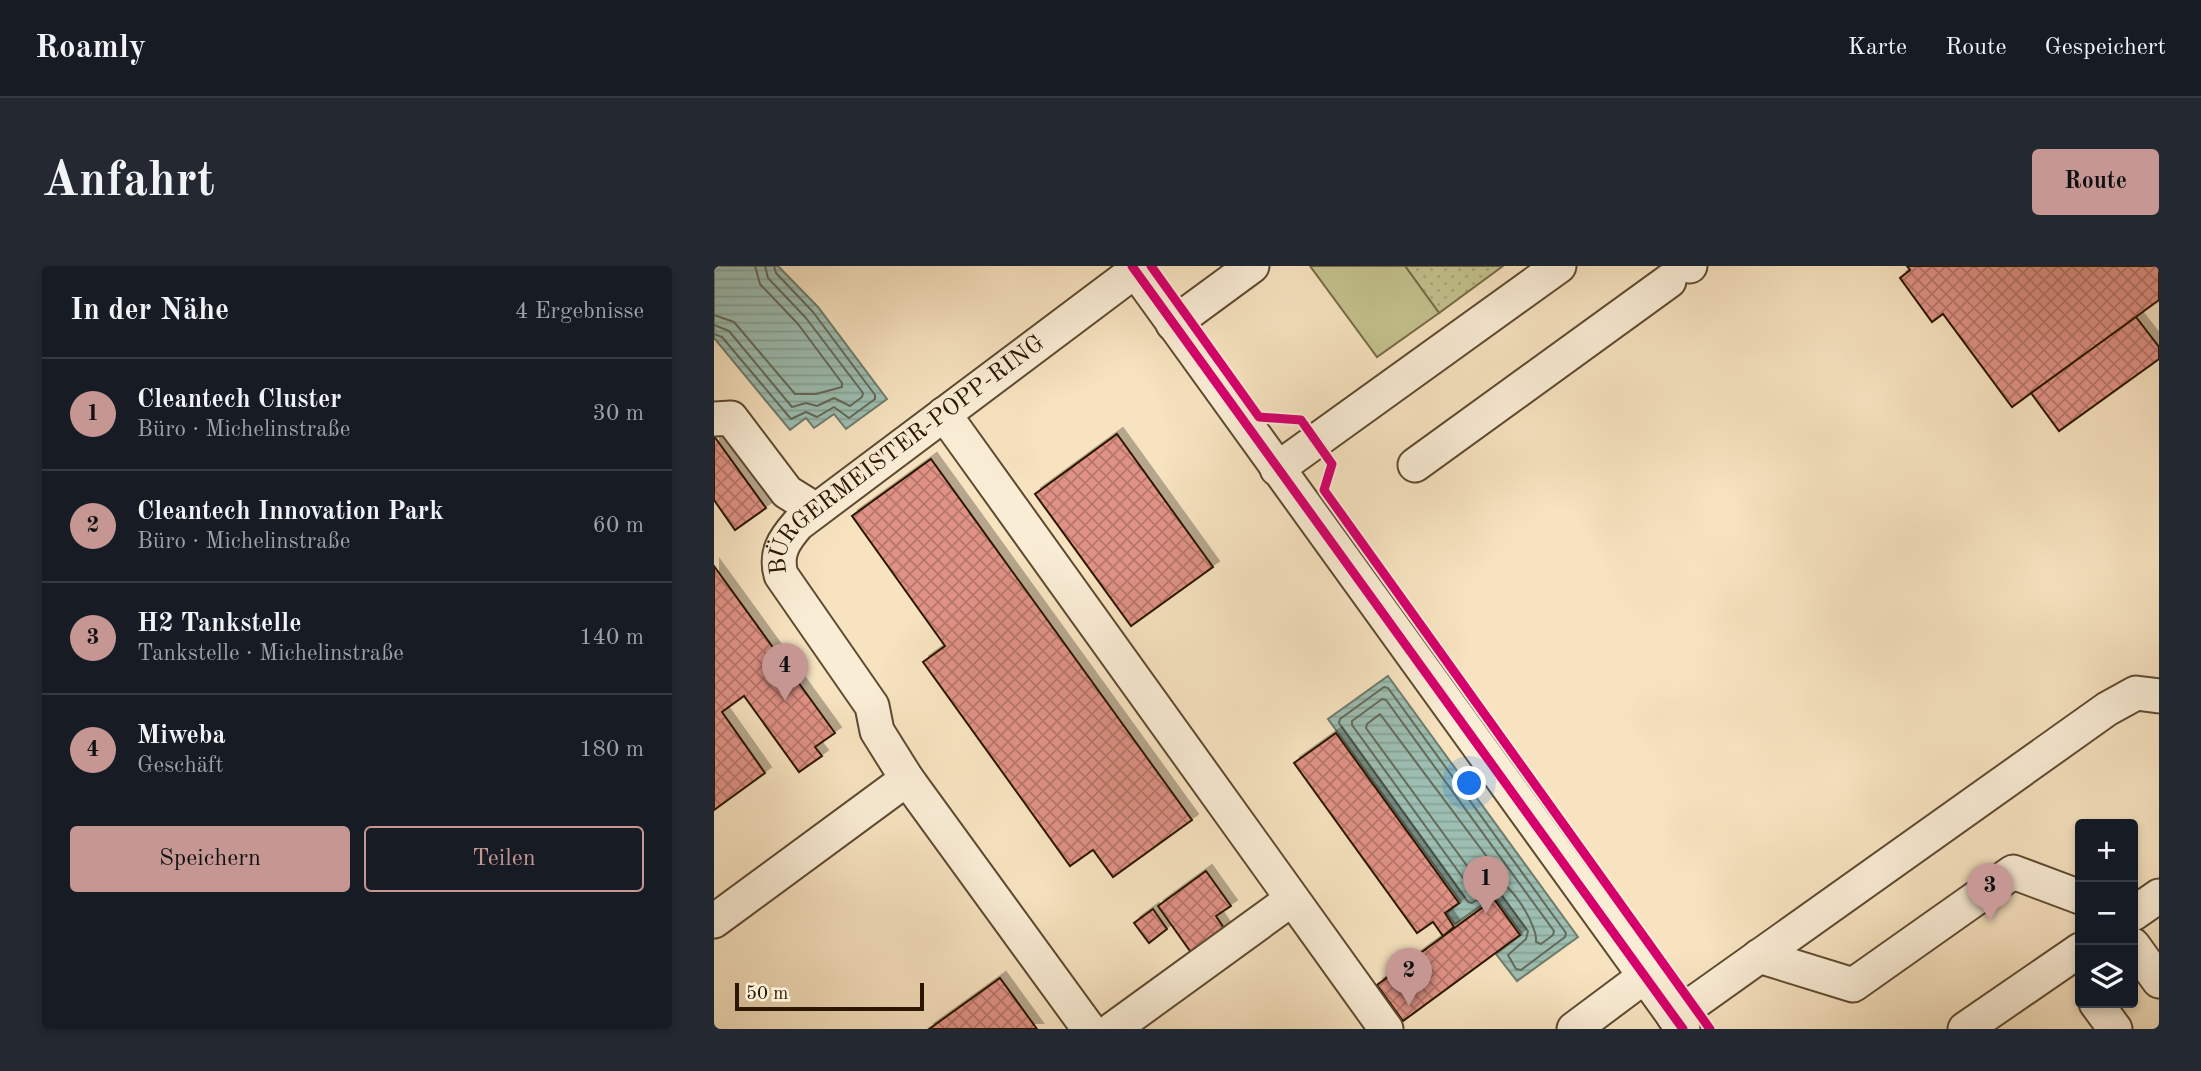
<!DOCTYPE html>
<html lang="de">
<meta charset="utf-8">
<style>
:root{--surface:#171b24;--page:#242831;--text:#f1f3f6;--muted:#9ea1a6;--line:#363941;--accent:#c59692}
body{margin:0;font-family:"Old Standard TT",serif;background:var(--page);color:var(--text)}
.controls{position:absolute;right:21px;bottom:21px;display:grid;overflow:hidden;border-radius:7px;box-shadow:0 4px 10px #0003}
.controls button{width:63px;height:63px;display:grid;place-items:center;padding:0;border:0;border-bottom:2px solid var(--line);background:var(--surface);color:var(--text);font:35px sans-serif}
.scale{position:absolute;left:21px;bottom:18px;width:189px;box-sizing:border-box;padding-left:7px;border:4px solid #2b1700;border-top:0;font-size:19px;line-height:24px;white-space:nowrap;color:#2b1700;-webkit-text-stroke:5px #faedd6;paint-order:stroke}
.you{position:absolute;left:756px;top:518px;width:24px;height:24px;margin:-18px;border:5px solid #fff;border-radius:50%;background:#1a73e8;box-shadow:0 0 0 10px #1a73e833}
.badge{display:grid;place-items:center;width:46px;height:46px;border-radius:50%;background:var(--accent);color:#111;font-size:23px;font-weight:700}
.pin{position:absolute;translate:-50% -58px;filter:drop-shadow(0 2px 4px #0008)}
.pin::after{content:'';position:absolute;top:37px;width:24px;height:21px;background:inherit;clip-path:polygon(0 0,100% 0,50% 100%)}
.list{margin:0;padding:0;list-style:none}
h2{display:flex;justify-content:space-between;align-items:center;height:91px;margin:0;padding:0 28px;font-size:30px}
h2 small{font-size:23px;font-weight:400;color:var(--muted)}
.list li{display:grid;grid-template-columns:46px 1fr auto;gap:21px;align-items:center;box-sizing:border-box;height:112px;padding:0 28px;border-top:2px solid var(--line)}
.list b{display:block;font-size:26px;white-space:nowrap}
.list p{margin:0;font-size:23px;white-space:nowrap;color:var(--muted)}
.list em{font-size:23px;font-style:normal;color:var(--muted)}
.actions{display:flex;gap:14px;padding:21px 28px}
.actions a{flex:1;padding:16px 0;border:2px solid var(--accent);border-radius:7px;text-align:center;font-size:24px;color:var(--accent)}
.actions .main{background:var(--accent);color:#111}
.icon{flex:none;width:38px;height:38px;fill:none;stroke:currentColor;stroke-width:2;stroke-linecap:round;stroke-linejoin:round}
.map{position:relative;flex:none;width:1445px;height:763px;overflow:hidden;border-radius:7px}
header{display:flex;align-items:center;gap:42px;box-sizing:border-box;height:98px;padding:0 35px;background:var(--surface);border-bottom:2px solid var(--line)}
header strong{font-size:33px}
nav{display:flex;gap:38px;margin-inline-start:auto;font-size:24px}
.intro{display:flex;align-items:center;justify-content:space-between;box-sizing:border-box;height:168px;padding:0 42px}
h1{margin:0;font-size:49px}
.button{padding:18px 32px;border-radius:7px;background:var(--accent);color:#111;font-size:24px;font-weight:700}
main{display:flex;gap:42px;padding:0 42px}
aside{flex:1;background:var(--surface);border-radius:7px;box-shadow:0 4px 10px #0003}
.map>svg:first-child{display:block}
.grass{fill:url(#grass-dots);stroke:#776c47;stroke-width:2}
.park{fill:#c3c28e;stroke:#776c47;stroke-width:2}
.water{fill:url(#water-rules);stroke:#6f7b6b;stroke-width:2}
.lines{fill:none;stroke-linecap:round;stroke-linejoin:round}
.shore{stroke:#646a59;stroke-width:2}
.building{fill:url(#building-cross-hatch);stroke:#2b1700;stroke-width:2;filter:url(#shadow)}
.minor-casing{stroke:#5e4a30;stroke-width:37}
.minor{stroke:#faedd6;stroke-width:33}
.cycleway-casing{stroke:#faedd6;stroke-width:13}
.cycleway{stroke:#d6006c;stroke-width:9}
.labels{text-anchor:middle;dominant-baseline:central;stroke-width:5;stroke-linejoin:round;paint-order:stroke}
.street-label{font-size:24px;fill:#2b1700;stroke:#faedd6}
</style>
<header>
<strong>Roamly</strong>
<nav><a>Karte</a><a>Route</a><a>Gespeichert</a></nav>
</header>
<div class="intro"><h1>Anfahrt</h1><a class="button">Route</a></div>
<main>
<aside>
<h2>In der Nähe<small>4 Ergebnisse</small></h2>
<ul class="list">
<li><span class="badge">1</span><div><b>Cleantech Cluster</b><p>Büro · Michelinstraße</p></div><em>30 m</em></li>
<li><span class="badge">2</span><div><b>Cleantech Innovation Park</b><p>Büro · Michelinstraße</p></div><em>60 m</em></li>
<li><span class="badge">3</span><div><b>H2 Tankstelle</b><p>Tankstelle · Michelinstraße</p></div><em>140 m</em></li>
<li><span class="badge">4</span><div><b>Miweba</b><p>Geschäft</p></div><em>180 m</em></li>
</ul>
<div class="actions"><a class="main">Speichern</a><a>Teilen</a></div>
</aside>
<div class="map">
<svg width="1445" height="763" viewBox="0 0 1445 763">
<defs>
<pattern id="grass-dots" width="8" height="8" patternUnits="userSpaceOnUse" patternTransform="scale(1.75)"><rect width="8" height="8" fill="#c3c28e"/><path d="M2 2h.1M6 6h.1" fill="none" stroke="#a8a679" stroke-width="1.8" stroke-linecap="round"/></pattern>
<pattern id="water-rules" width="6" height="5" patternUnits="userSpaceOnUse" patternTransform="scale(1.75)"><rect width="6" height="5" fill="#9dbeb2"/><path d="M0 2.5h6" fill="none" stroke="#87a397"/></pattern>
<pattern id="building-cross-hatch" width="8" height="8" patternUnits="userSpaceOnUse" patternTransform="scale(1.75)"><rect width="8" height="8" fill="#e09286"/><path d="M0 0l8 8M0 8l8-8" fill="none" stroke="#b6766b"/></pattern>
<filter id="shadow"><feDropShadow dx="6" dy="-6" stdDeviation="0" flood-color="#0004"/></filter>
</defs>
<rect width="100%" height="100%" fill="#f7e3c0"/>
<filter id="stains"><feTurbulence type="fractalNoise" baseFrequency=".00286" numOctaves="4"/><feColorMatrix values="0 0 0 0 .2 0 0 0 0 .09 0 0 0 0 .02 0 0 0 .5 -.17"/></filter>
<radialGradient id="worn" r=".72"><stop offset=".6" stop-color="#630" stop-opacity="0"/><stop offset="1" stop-color="#630" stop-opacity=".3"/></radialGradient>
<!-- grass -->
<path class="grass" d="M691 0H789L725 47Z"/>
<!-- park -->
<path class="park" d="M596 0H691L725 47 663 91Z"/>
<!-- water -->
<path class="water" d="M3 0H64L104 41 173 133 132 163 120 148 100 162 92 152 76 164 0 72V2Z
M674 410 864 671 803 715 782 688 808 668 780 630 741 658 733 647 747 636 614 453Z"/>
<g class="lines">
<!-- shore -->
<path class="shore" d="M0 49 20 56 81 128H102L128 121V117L84 58 46 18 41 0
M0 59 15 65 78 141 92 137 103 140 120 132 136 140 148 131 149 127 92 52 54 12 51 0
M0 68 8 71 77 153 92 146 103 151 120 141 135 152 161 133V129L99 46 62 7 60 0
M670 421 674 422 852 667 851 671 807 704 802 703 794 689 812 673 814 665 786 627 777 624 758 637 754 636 625 457 626 453Z
M668 433 672 434 840 665 839 669 827 678 822 676C824 661 798 617 782 615 771 613 765 623 757 623L638 459V455Z
M666 448 779 599 778 604 759 608 652 462 653 458Z"/>
</g>
<!-- building -->
<path class="building" d="M1193 0H1445V34L1298 141 1229 48 1218 56 1186 12 1196 4Z
M1422 51 1445 81V93L1345 165 1317 127Z
M403 168 499 301 417 360 321 228Z
M0 170 52 242 21 264 0 234Z
M217 193 478 554 399 611 379 584 356 600 209 396 231 380 138 250Z
M0 300 121 467 101 481 108 490 85 506 30 430 8 446 51 507 0 544Z
M622 467 745 637 731 647 740 661 729 670 719 656 703 667 580 497Z
M492 605 517 640 502 650 514 668 481 692 444 640Z
M780 633 806 669 689 755 663 719Z
M439 643 453 663 435 677 420 657Z
M286 712 323 763H215Z"/>
<g class="lines">
<defs>
<g id="minor">
<path d="M418 0 969 763"/>
<path d="M975 0H976"/>
<path d="M459 58 538 0"/>
<path d="M230 148 672 763"/>
<path d="M0 153 17 152 73 226 102 244"/>
<path d="M701 199 955 15"/>
<path d="M563 203 845 0"/>
<path d="M1419 648 1445 630"/>
<path d="M0 655 193 513"/>
<path d="M1419 679 1445 715"/>
<path d="M1045 690 1139 719 1299 606 1366 631"/>
<path d="M1382 737 1401 763"/>
<path d="M960 751 1393 443 1422 427 1445 430"/>
<path id="s1" d="M375 763 193 513 163 465 158 440 67 309C61 287 70 274 84 258L421 5"/>
<path d="M399 763 578 633"/>
<path d="M860 763 931 710"/>
<path d="M1251 763 1366 684"/>
</g>
</defs>
<!-- minor casing -->
<use href="#minor" class="minor-casing"/>
<!-- minor -->
<use href="#minor" class="minor"/>
<defs>
<path id="cycleway" d="M418 0 969 763
M437 0 545 151 587 154 618 198 610 224 996 763"/>
</defs>
<!-- cycleway casing -->
<use href="#cycleway" class="cycleway-casing"/>
<!-- cycleway -->
<use href="#cycleway" class="cycleway"/>
</g>
<g class="labels">
<!-- street labels -->
<g class="street-label">
<text stroke="none"><textPath href="#s1" startOffset="732">BÜRGERMEISTER-POPP-RING</textPath></text>
</g>
</g>
<rect width="100%" height="100%" filter="url(#stains)"/>
<rect width="100%" height="100%" fill="url(#worn)"/>
</svg>
<div class="controls">
<button>+</button>
<button>−</button>
<button><svg class="icon" aria-label="layers" viewBox="0 0 24 24"><path d="M12 4l9 5-9 5-9-5zM3 14l9 5 9-5"/></svg></button>
</div>
<div class="scale">50 m</div>
<div class="you"></div>
<div class="pin badge" style="left:772px;top:648px">1</div>
<div class="pin badge" style="left:695px;top:740px">2</div>
<div class="pin badge" style="left:1276px;top:655px">3</div>
<div class="pin badge" style="left:71px;top:435px">4</div>
</div>
</main>
